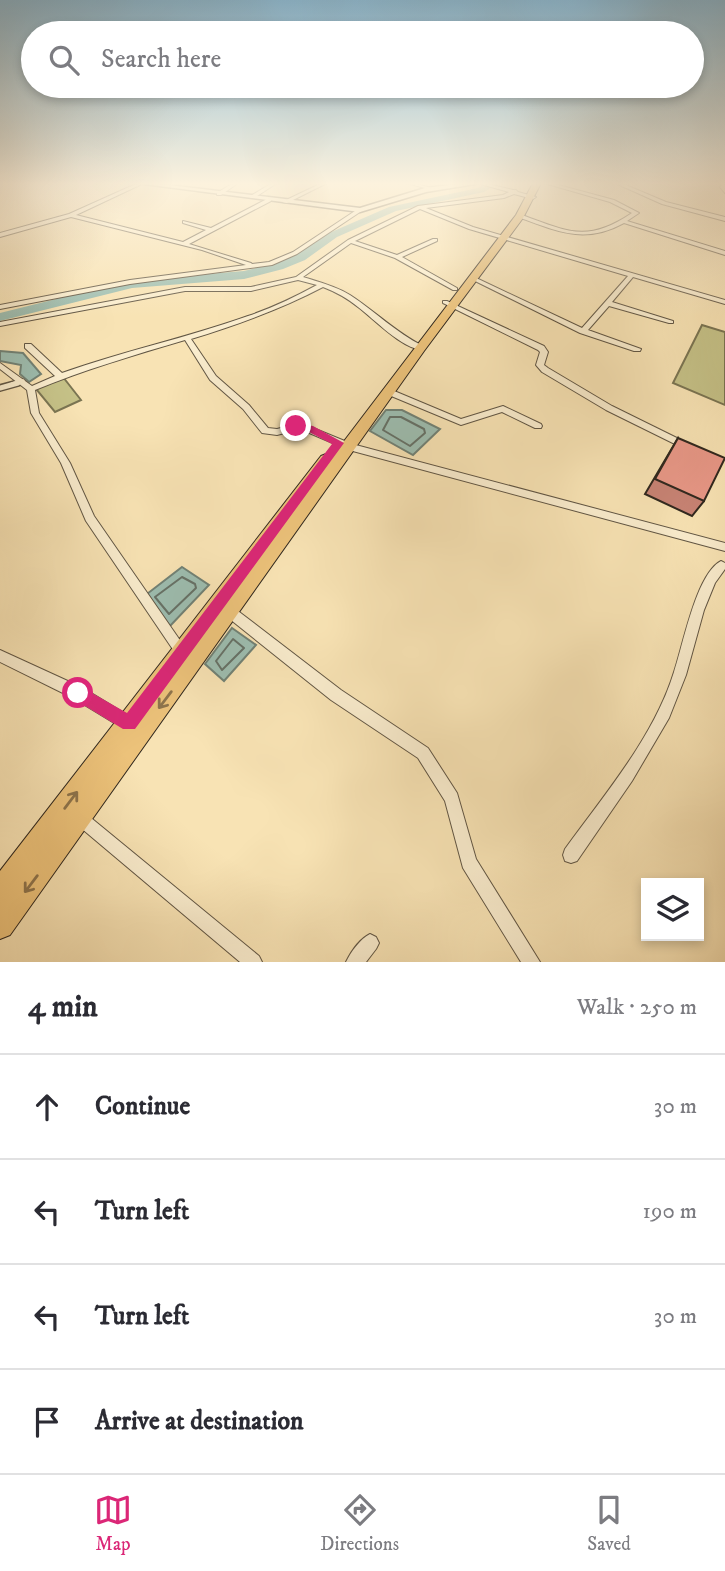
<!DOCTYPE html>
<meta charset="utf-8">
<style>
:root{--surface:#fff;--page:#f7f7f7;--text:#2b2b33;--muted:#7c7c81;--line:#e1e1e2;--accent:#db2777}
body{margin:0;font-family:"IM FELL DW Pica",serif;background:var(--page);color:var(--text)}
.controls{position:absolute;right:21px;bottom:21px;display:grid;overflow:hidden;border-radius:0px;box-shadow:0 4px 10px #0003}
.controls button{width:63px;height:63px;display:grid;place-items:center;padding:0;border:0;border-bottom:2px solid var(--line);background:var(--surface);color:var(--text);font:35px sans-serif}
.stop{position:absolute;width:21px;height:21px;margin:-16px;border:5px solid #db2777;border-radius:50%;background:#fff}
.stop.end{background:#db2777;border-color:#fff;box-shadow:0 2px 7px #0008}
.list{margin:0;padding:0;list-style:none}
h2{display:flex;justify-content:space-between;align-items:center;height:91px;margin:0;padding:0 28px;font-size:30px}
h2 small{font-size:23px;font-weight:400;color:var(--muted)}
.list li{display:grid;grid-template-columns:46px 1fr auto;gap:21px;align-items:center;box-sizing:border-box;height:105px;padding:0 28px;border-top:2px solid var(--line)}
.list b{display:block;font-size:26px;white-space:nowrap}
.list em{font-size:23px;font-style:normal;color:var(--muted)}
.icon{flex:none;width:38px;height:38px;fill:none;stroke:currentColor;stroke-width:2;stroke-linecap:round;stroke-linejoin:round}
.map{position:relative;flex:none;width:725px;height:962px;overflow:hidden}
.search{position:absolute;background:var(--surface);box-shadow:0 4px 10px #0003;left:21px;right:21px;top:21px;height:77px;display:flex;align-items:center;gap:18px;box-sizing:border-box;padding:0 24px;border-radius:38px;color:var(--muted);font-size:26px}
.sheet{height:511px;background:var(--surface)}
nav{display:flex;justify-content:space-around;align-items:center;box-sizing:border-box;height:98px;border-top:2px solid var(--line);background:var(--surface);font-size:19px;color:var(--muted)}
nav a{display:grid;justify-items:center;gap:4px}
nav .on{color:var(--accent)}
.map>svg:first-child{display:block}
.green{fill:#c5c187;stroke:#7a7452;stroke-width:2}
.water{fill:#9dbeb1;stroke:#718276;stroke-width:2}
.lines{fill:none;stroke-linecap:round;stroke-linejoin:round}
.shore{stroke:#667268;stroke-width:2}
.river{fill:#9dbeb1;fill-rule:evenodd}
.service-far1-casing{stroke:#615644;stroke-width:5}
.service-casing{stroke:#615644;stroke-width:8}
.minor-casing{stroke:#615644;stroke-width:2}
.tertiary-casing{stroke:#615644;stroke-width:3}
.primary-casing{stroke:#2f271e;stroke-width:2}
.service-far1{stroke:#faedce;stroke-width:3.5}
.service{stroke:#faedce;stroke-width:5}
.minor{fill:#faedce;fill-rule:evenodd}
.tertiary{fill:#faedce;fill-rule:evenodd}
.primary{fill:#ecc27a;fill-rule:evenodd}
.wall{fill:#c88375;stroke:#2f271e;stroke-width:2}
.building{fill:#e99888;stroke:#2f271e;stroke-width:2}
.oneway{stroke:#8e744c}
.route{fill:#db2777}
</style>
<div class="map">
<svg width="725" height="962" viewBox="0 0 725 962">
<rect width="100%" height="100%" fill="#f8e3b4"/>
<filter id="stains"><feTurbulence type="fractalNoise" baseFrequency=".00286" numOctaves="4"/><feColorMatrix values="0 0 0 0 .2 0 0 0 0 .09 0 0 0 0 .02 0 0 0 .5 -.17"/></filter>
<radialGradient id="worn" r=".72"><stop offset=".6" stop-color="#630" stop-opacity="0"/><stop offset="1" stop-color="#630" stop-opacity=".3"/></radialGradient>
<!-- green -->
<path class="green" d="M702 325 725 332V405L673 383Z
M63 377 81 400 55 412 36 389Z"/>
<!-- water -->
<path class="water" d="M0 351 23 353 41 374 29 382 20 374 21 365 0 361Z
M386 410H402L440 429 413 455 370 431Z
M182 567 209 585 170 626 143 597Z
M232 628 256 645 224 681 205 664Z"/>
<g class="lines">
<!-- shore -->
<path class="shore" d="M390 417H401L424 429 425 433 410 446 383 430Z
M182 577 195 584 196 588 169 614 155 597Z
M233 639 244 648 222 670 216 661Z"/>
<!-- river -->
<path class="river" d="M488 183H500L484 192 396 211 337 237 305 260 283 269 244 279 132 288 0 321V313L132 280 244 271 275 263 297 254 329 233 389 207 478 188Z"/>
<defs>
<path id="service-far1" d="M12 384 23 381"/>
<path id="service" d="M0 388 18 383"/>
<path id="minor" d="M138 183H144L76 215 183 242 206 230 183 223V221L211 228 267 199H271V201L189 244 251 263 252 264 269 262 293 252 358 209 363 210 297 254 272 265 130 284 0 309V305L130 280 246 265 202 250 71 217 0 237V233L69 214Z
M233 183H238L221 195H217V193Z
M272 183H277L254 198 249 197Z
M322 183H327L287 203 282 202Z
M406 183H413L435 189 433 190Z
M477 183H484L513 190H516L518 192 536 197 533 199 514 194 504 198 426 208 473 227 725 300V304L633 277 612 302 673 321V323H669L609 306 588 330 641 349 640 351H634L580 333 469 278 474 277 582 328 628 276 469 229 420 209 355 241 397 255 433 239H437V241L402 257 457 288V290H453L395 258 351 243 303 277C319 282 335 286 350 295 375 311 396 333 423 346V350C402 349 374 319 358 307 347 298 336 292 323 287 281 309 237 325 191 339L216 376 249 405 268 428 277 429 301 423 352 444 725 543V551L349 450 300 429 277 435 262 433 243 409 210 380 185 340C134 355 84 370 35 390L39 413 70 463 94 516 186 649 188 653 186 657 182 659 178 657 86 521 61 463 31 413 27 390 0 369V363L32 386 55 376 25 348V344H31L62 373C123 351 187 338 248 316 272 308 295 297 317 285L298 280 251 291H185L0 326V322L185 287H251L296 277 348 240 418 206 503 195 509 192Z
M544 183H551L614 200 639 213 627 221 725 251V255L624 223C584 245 557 231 518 217V215H522C569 232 587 243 632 213L610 202Z
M615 183H621L666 202 725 217V221L662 204Z
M723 183H725V193L720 187Z
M443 301H447L544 346 548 352 544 365 548 368 612 406 689 444 691 446 689 448H683L606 410 542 372 536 365 540 352 538 350 443 303Z
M387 388 461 419 503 406 541 424 542 426 541 428H535L502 412 461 425 384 393 383 391Z
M721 561 725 563V569L715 583 704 610 686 675 669 718 632 781 577 861 571 863 565 861 563 855 565 849C604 795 654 737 674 672 683 646 696 574 721 561Z
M230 607 234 608 341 690 428 748 457 793 476 859 540 962H521L463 868 445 801 418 758 331 700 226 616 224 612 226 608Z
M0 650 83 688 134 719 136 724 134 729 129 731 124 729 73 698 0 662Z
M80 810 85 813 259 956 262 962H240L75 823 72 818 75 813Z
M370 934 376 937 379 943 376 949 366 962H346C351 952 360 939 370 934Z"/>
<path id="tertiary" d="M136 183H152L360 208 425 188 466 183H481L426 192 360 212Z"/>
<path id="primary" d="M533 183H541L523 218 424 351 10 935 0 939V871L321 456 326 454 332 457 516 215Z"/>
</defs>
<!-- service-far1 casing -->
<use href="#service-far1" class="service-far1-casing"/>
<!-- service casing -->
<use href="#service" class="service-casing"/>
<!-- minor casing -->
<use href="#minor" class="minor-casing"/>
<!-- tertiary casing -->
<use href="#tertiary" class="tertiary-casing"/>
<!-- primary casing -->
<use href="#primary" class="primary-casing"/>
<!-- service-far1 -->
<use href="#service-far1" class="service-far1"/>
<!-- service -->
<use href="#service" class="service"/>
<!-- minor -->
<use href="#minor" class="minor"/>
<!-- tertiary -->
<use href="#tertiary" class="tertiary"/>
<!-- primary -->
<use href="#primary" class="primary"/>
</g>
<!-- wall -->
<path class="wall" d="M678 438 704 501 692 516 645 494Z"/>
<!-- building -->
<path class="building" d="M678 438 725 458 704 501 655 479Z"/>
<!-- one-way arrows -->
<defs><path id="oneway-shaft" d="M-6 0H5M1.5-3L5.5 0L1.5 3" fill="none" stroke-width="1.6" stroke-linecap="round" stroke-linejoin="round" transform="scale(1.75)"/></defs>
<g class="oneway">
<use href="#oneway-shaft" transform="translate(165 700) rotate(127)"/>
<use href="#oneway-shaft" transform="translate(71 800) rotate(-53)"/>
<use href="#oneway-shaft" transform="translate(31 884) rotate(127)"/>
</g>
<!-- sky -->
<linearGradient id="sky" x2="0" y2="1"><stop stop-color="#8ab8d2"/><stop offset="0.58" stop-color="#fcf2dd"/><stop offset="1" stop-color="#fcf2dd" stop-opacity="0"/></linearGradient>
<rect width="725" height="317" fill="url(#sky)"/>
<!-- route -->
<path class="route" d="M296 423 313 426 344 443 135 729H123L72 698V687L78 685 127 713 332 444 307 431 293 429V424Z"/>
<rect width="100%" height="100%" filter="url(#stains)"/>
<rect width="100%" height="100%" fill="url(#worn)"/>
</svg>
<div class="controls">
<button><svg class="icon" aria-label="layers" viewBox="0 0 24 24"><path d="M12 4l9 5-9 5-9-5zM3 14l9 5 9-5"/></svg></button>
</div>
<div class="stop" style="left:78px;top:693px"></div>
<div class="stop end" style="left:296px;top:426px"></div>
<div class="search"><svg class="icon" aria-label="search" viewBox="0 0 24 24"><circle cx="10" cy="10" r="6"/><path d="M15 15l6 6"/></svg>Search here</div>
</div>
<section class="sheet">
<h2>4 min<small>Walk · 250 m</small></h2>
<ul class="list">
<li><svg class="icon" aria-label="ahead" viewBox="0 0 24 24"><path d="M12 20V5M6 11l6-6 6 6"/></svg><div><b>Continue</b></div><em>30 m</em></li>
<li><svg class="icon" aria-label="left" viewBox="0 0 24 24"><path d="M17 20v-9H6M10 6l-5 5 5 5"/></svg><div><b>Turn left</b></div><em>190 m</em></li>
<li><svg class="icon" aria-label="left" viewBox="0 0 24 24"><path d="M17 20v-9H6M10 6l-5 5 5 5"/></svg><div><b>Turn left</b></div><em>30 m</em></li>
<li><svg class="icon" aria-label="arrive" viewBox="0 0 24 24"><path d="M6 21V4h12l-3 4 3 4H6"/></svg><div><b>Arrive at destination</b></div></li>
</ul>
</section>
<nav>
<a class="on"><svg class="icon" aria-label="map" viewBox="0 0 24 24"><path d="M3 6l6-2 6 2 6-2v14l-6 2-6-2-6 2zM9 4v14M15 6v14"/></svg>Map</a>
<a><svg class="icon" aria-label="directions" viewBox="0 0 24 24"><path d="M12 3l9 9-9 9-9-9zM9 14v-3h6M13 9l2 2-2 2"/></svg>Directions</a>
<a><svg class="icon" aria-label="saved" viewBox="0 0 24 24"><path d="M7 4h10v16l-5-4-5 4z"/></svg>Saved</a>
</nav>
